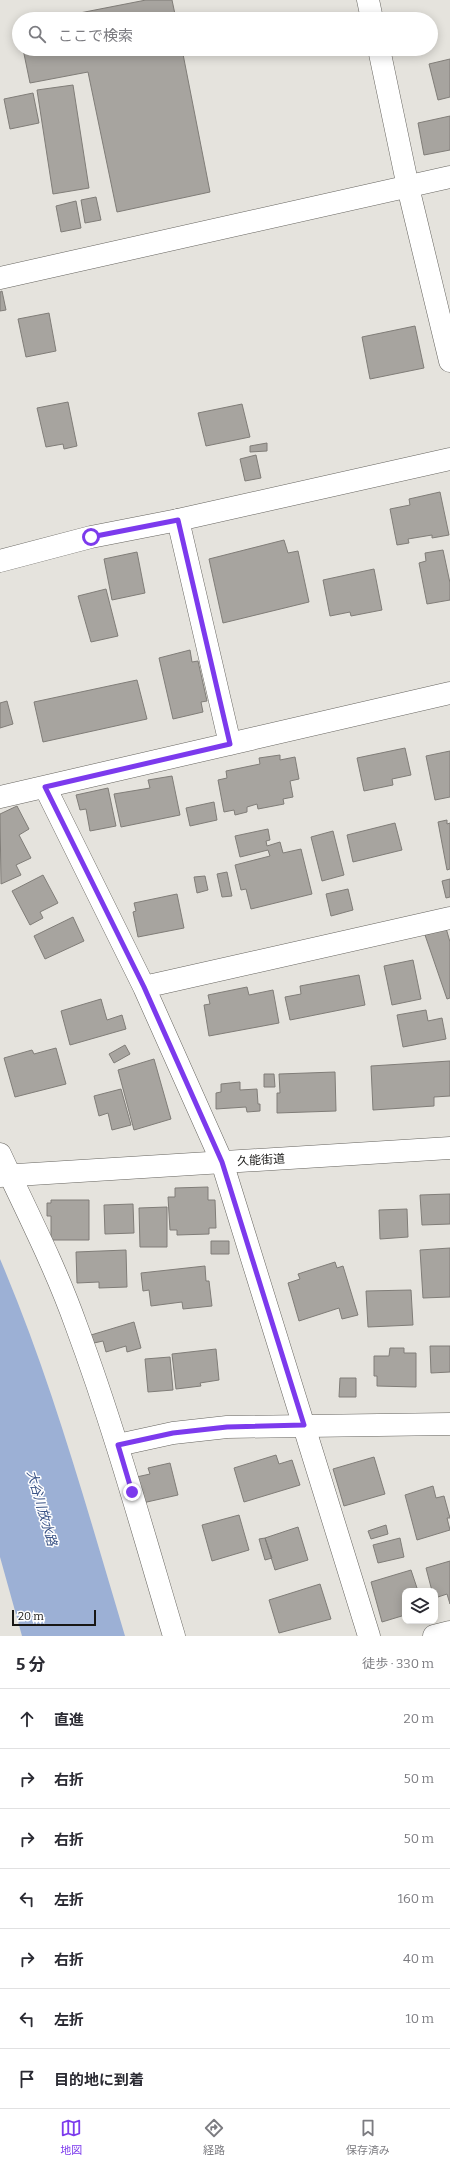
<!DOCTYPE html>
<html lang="ja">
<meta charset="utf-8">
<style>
:root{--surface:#fff;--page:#f2f2f3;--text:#2b2b33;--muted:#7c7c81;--line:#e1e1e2;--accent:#7c3aed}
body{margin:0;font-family:Bitter,"Noto Sans JP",serif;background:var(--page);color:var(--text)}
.controls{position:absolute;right:12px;bottom:12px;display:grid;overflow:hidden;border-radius:8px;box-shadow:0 2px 10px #0003}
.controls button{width:36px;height:36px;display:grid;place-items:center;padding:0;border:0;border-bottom:1px solid var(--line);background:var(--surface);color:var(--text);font:20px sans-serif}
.scale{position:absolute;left:12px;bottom:10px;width:84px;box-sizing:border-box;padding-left:4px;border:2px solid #181715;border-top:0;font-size:11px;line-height:14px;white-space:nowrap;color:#181715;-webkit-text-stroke:3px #fff;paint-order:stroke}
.stop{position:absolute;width:12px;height:12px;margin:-9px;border:3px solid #7c3aed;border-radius:50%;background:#fff}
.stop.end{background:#7c3aed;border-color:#fff;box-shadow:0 1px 4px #0008}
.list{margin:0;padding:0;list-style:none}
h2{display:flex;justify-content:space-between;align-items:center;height:52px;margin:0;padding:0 16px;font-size:17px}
h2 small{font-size:13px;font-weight:400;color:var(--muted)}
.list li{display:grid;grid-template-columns:26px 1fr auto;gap:12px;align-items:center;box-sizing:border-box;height:60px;padding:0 16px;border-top:1px solid var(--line)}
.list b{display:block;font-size:15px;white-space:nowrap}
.list em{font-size:13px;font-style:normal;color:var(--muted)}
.icon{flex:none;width:22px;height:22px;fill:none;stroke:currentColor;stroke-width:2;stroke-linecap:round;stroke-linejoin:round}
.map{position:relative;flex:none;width:450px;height:1636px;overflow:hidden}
.search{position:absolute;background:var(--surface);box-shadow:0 2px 10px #0003;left:12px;right:12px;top:12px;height:44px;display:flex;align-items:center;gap:10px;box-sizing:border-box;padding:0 14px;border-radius:22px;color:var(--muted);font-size:15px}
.sheet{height:472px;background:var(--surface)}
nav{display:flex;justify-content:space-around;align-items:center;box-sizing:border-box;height:56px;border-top:1px solid var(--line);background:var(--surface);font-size:11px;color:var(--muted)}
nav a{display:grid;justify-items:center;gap:2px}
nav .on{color:var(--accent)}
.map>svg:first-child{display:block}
.water{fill:#9cb0d5}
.building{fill:#a7a49f;stroke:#807d78}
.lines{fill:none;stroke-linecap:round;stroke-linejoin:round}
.minor-casing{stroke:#66645f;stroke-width:23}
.tertiary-casing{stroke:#66645f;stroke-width:23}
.minor{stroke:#fff;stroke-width:22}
.tertiary{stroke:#fff;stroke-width:22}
.route{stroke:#7c3aed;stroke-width:5}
.labels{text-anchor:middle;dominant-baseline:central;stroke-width:3;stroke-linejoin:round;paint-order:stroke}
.street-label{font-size:12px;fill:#181715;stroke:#fff}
.water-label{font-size:13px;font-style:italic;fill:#3b5487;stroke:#fff}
</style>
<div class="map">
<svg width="450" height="1636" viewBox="0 0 450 1636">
<rect width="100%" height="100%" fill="#e5e3dd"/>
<!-- water -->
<path class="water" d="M0 1259C52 1381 87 1509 125 1636H22L0 1557Z"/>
<!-- building -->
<path class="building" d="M146 0H172L176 19H49Z
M23 49H182L210 192 117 212 88 72 30 83Z
M450 59V97L438 100 429 64Z
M73 85 89 188 53 194 37 90Z
M33 93 39 123 10 129 4 99Z
M450 116V150L424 155 418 123Z
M96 197 101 220 85 223 81 200Z
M76 201 81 228 61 232 56 206Z
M2 291 6 310 0 311V292Z
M49 313 56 351 26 357 18 319Z
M415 326 424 368 370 379 362 337Z
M68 402 77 446 64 449 63 444 46 447 37 408Z
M242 404 250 437 206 446 198 413Z
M267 443V451L250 452V446Z
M256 455 261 478 245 481 240 459Z
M440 492 449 535 432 538V535L408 539 409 543 397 545 390 509 410 505 409 499Z
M284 540 288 553 298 551 309 602 223 623 209 559Z
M443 550 450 583V600L427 604 419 563 426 561 425 553Z
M137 552 145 593 112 600 104 559Z
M374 569 382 610 351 616 350 612 330 616 323 580Z
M106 589 118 636 91 642 78 596Z
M190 650 192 662 198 661 207 701 201 702 203 712 173 719 159 658Z
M137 680 147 719 43 742 34 702Z
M7 701 13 724 0 728V703Z
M405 748 411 775 392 779 393 785 364 791 357 758Z
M450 751V797L435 800 426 756Z
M280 755V760L295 757 299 779 290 781 293 797 283 799 284 804 258 809 257 804 247 807V812L235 815 234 810 224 812 218 780 227 778 226 771 260 764 259 758Z
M172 776 180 815 121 827 114 794 150 788 148 780Z
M108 788 116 826 90 831 86 809 80 810 76 795Z
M214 802 217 820 190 826 186 808Z
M17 806 29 829 19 835 31 858 16 865 21 875 1 884 0 814Z
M447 820V824L450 823V869L447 870 438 822Z
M395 823 402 850 353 862 347 835Z
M268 829 270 840 266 841 267 846 280 842 283 853 301 849 312 894 251 909 246 889 241 890 235 865 270 856 268 850 240 857 235 836Z
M333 831 344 875 322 881 311 837Z
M227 872 232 896 222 897 217 874Z
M43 875 58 903 40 912 43 918 30 925 12 891Z
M205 876 208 890 197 893 194 877Z
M450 879V897L446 898 442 881Z
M348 889 353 910 331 916 326 894Z
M177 894 184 928 138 937 133 912 136 911 134 903Z
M73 917 84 941 45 959 34 936Z
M446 928 450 942V998L447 999 425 935Z
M413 960 421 999 392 1005 384 966Z
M359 975 365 1005 290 1020 285 997 301 994 300 986Z
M247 987 249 995 273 990 279 1023 209 1036 204 1005 210 1004 208 995Z
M101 999 107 1020 122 1015 126 1029 70 1045 61 1011Z
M426 1010 428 1021 442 1018 446 1039 403 1047 397 1015Z
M125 1045 130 1054 114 1063 109 1054Z
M56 1048 66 1084 15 1097 4 1058 32 1050 34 1054Z
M154 1059 171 1119 134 1130 118 1070Z
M450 1061V1096L434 1097V1106L373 1110 371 1066Z
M335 1072 336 1111 277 1113V1093H280L279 1074Z
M264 1074H274L275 1087H264Z
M240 1082V1090L257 1089 258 1104H260V1111L247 1112 246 1107 216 1109V1093L221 1092V1084Z
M121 1089 131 1125 112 1130 108 1113 99 1116 94 1096Z
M208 1187V1200H215L216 1228H209V1234L177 1235V1230H170L168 1197H175V1188Z
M450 1194V1224L422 1225 420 1195Z
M51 1200H89V1240H51V1216H47V1203H51Z
M133 1204 134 1233 105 1234 104 1205Z
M167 1207V1247H140L139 1208Z
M407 1209 408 1237 380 1239 379 1210Z
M211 1241H229V1254H211Z
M450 1248V1297L423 1298 420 1250Z
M126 1250 127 1287 99 1288V1282L77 1283 76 1252Z
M335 1262 337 1268 343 1266 358 1315 342 1319 339 1308 299 1321 288 1283 300 1279 298 1274Z
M205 1266 206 1281H209L212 1306 183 1309 182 1302 151 1306 149 1290 143 1291 141 1273Z
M411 1290 413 1325 368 1327 366 1291Z
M134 1322 141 1348 127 1352 126 1346 106 1352 103 1341 94 1343 91 1335Z
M430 1346H450V1372L431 1373Z
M390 1348H404V1353H416V1387L377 1386V1376H374V1356H389Z
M216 1349 219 1380 200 1383 201 1386 176 1389 172 1354Z
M170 1357 173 1390 148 1392 145 1359Z
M340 1378H356V1397H339Z
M276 1455 279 1464 292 1460 300 1485 244 1502 234 1468Z
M374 1457 385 1494 344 1506 333 1469Z
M170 1463 178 1495 138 1504 132 1478 150 1474 148 1468Z
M433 1486 436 1498 444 1496 450 1518H447L450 1530 417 1540 405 1495Z
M239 1515 249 1550 212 1561 202 1525Z
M386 1525 388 1534 371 1539 368 1531Z
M298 1527 308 1560 275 1570 265 1538Z
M265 1538 272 1558 265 1560 259 1539Z
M400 1538 404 1557 378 1563 373 1545Z
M450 1561V1604L447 1594 435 1598V1591H432L426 1568Z
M411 1570 418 1591H405V1615L382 1622 371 1582Z
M320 1584 331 1619 279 1633 269 1600Z"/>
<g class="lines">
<defs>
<path id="minor" d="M0 278 450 177
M178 520 230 744
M45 787 144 987 222 1162 369 1636
M0 797 450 693
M144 987 450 918
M0 1154C26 1210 55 1266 76 1325 114 1427 143 1532 174 1636
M434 1636 450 1632"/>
<path id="tertiary" d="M368 0 372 19
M379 49 408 187 450 361
M0 561 91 537 178 520 450 459
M0 1176 450 1148
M118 1445 173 1433 227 1427 450 1424"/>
</defs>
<!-- minor casing -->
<use href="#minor" class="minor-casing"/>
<!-- tertiary casing -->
<use href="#tertiary" class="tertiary-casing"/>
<!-- minor -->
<use href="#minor" class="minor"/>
<!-- tertiary -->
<use href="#tertiary" class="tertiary"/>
</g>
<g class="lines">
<!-- route -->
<path class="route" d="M91 537 178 520 230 744 45 787 144 987 222 1162 304 1425 227 1427 173 1433 118 1445 132 1492"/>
</g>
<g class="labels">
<!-- street labels -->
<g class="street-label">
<text transform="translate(261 1160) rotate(-3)">久能街道</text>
</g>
<!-- water labels -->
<g class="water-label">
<text transform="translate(42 1508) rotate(74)">大谷川放水路</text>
</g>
</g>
</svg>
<div class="controls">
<button><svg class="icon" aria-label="layers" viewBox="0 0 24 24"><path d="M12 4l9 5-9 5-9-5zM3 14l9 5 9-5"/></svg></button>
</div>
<div class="scale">20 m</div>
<div class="stop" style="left:91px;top:537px"></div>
<div class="stop end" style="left:132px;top:1492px"></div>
<div class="search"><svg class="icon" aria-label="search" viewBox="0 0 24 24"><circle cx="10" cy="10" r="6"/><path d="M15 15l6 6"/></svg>ここで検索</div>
</div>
<section class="sheet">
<h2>5 分<small>徒歩 · 330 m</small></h2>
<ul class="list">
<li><svg class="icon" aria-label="ahead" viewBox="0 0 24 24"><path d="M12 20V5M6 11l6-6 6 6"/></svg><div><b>直進</b></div><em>20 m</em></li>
<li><svg class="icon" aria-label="right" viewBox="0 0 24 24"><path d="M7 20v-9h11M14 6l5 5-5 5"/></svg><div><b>右折</b></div><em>50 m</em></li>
<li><svg class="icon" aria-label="right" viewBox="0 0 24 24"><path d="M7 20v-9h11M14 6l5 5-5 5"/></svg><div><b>右折</b></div><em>50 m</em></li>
<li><svg class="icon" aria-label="left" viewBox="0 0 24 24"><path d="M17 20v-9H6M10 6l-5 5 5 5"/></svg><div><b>左折</b></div><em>160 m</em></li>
<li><svg class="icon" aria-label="right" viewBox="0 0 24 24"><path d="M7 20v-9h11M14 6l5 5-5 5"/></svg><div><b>右折</b></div><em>40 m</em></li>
<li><svg class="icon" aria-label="left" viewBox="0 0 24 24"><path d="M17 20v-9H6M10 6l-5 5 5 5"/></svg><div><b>左折</b></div><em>10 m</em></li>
<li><svg class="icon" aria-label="arrive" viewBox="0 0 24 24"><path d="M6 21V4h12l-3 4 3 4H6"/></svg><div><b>目的地に到着</b></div></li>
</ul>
</section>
<nav>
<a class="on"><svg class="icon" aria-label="map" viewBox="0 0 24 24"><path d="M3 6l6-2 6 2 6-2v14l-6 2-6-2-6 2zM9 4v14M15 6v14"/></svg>地図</a>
<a><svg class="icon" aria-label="directions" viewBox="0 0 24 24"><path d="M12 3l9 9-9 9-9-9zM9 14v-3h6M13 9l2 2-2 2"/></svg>経路</a>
<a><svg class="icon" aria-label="saved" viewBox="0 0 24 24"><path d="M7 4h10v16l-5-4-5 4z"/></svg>保存済み</a>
</nav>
